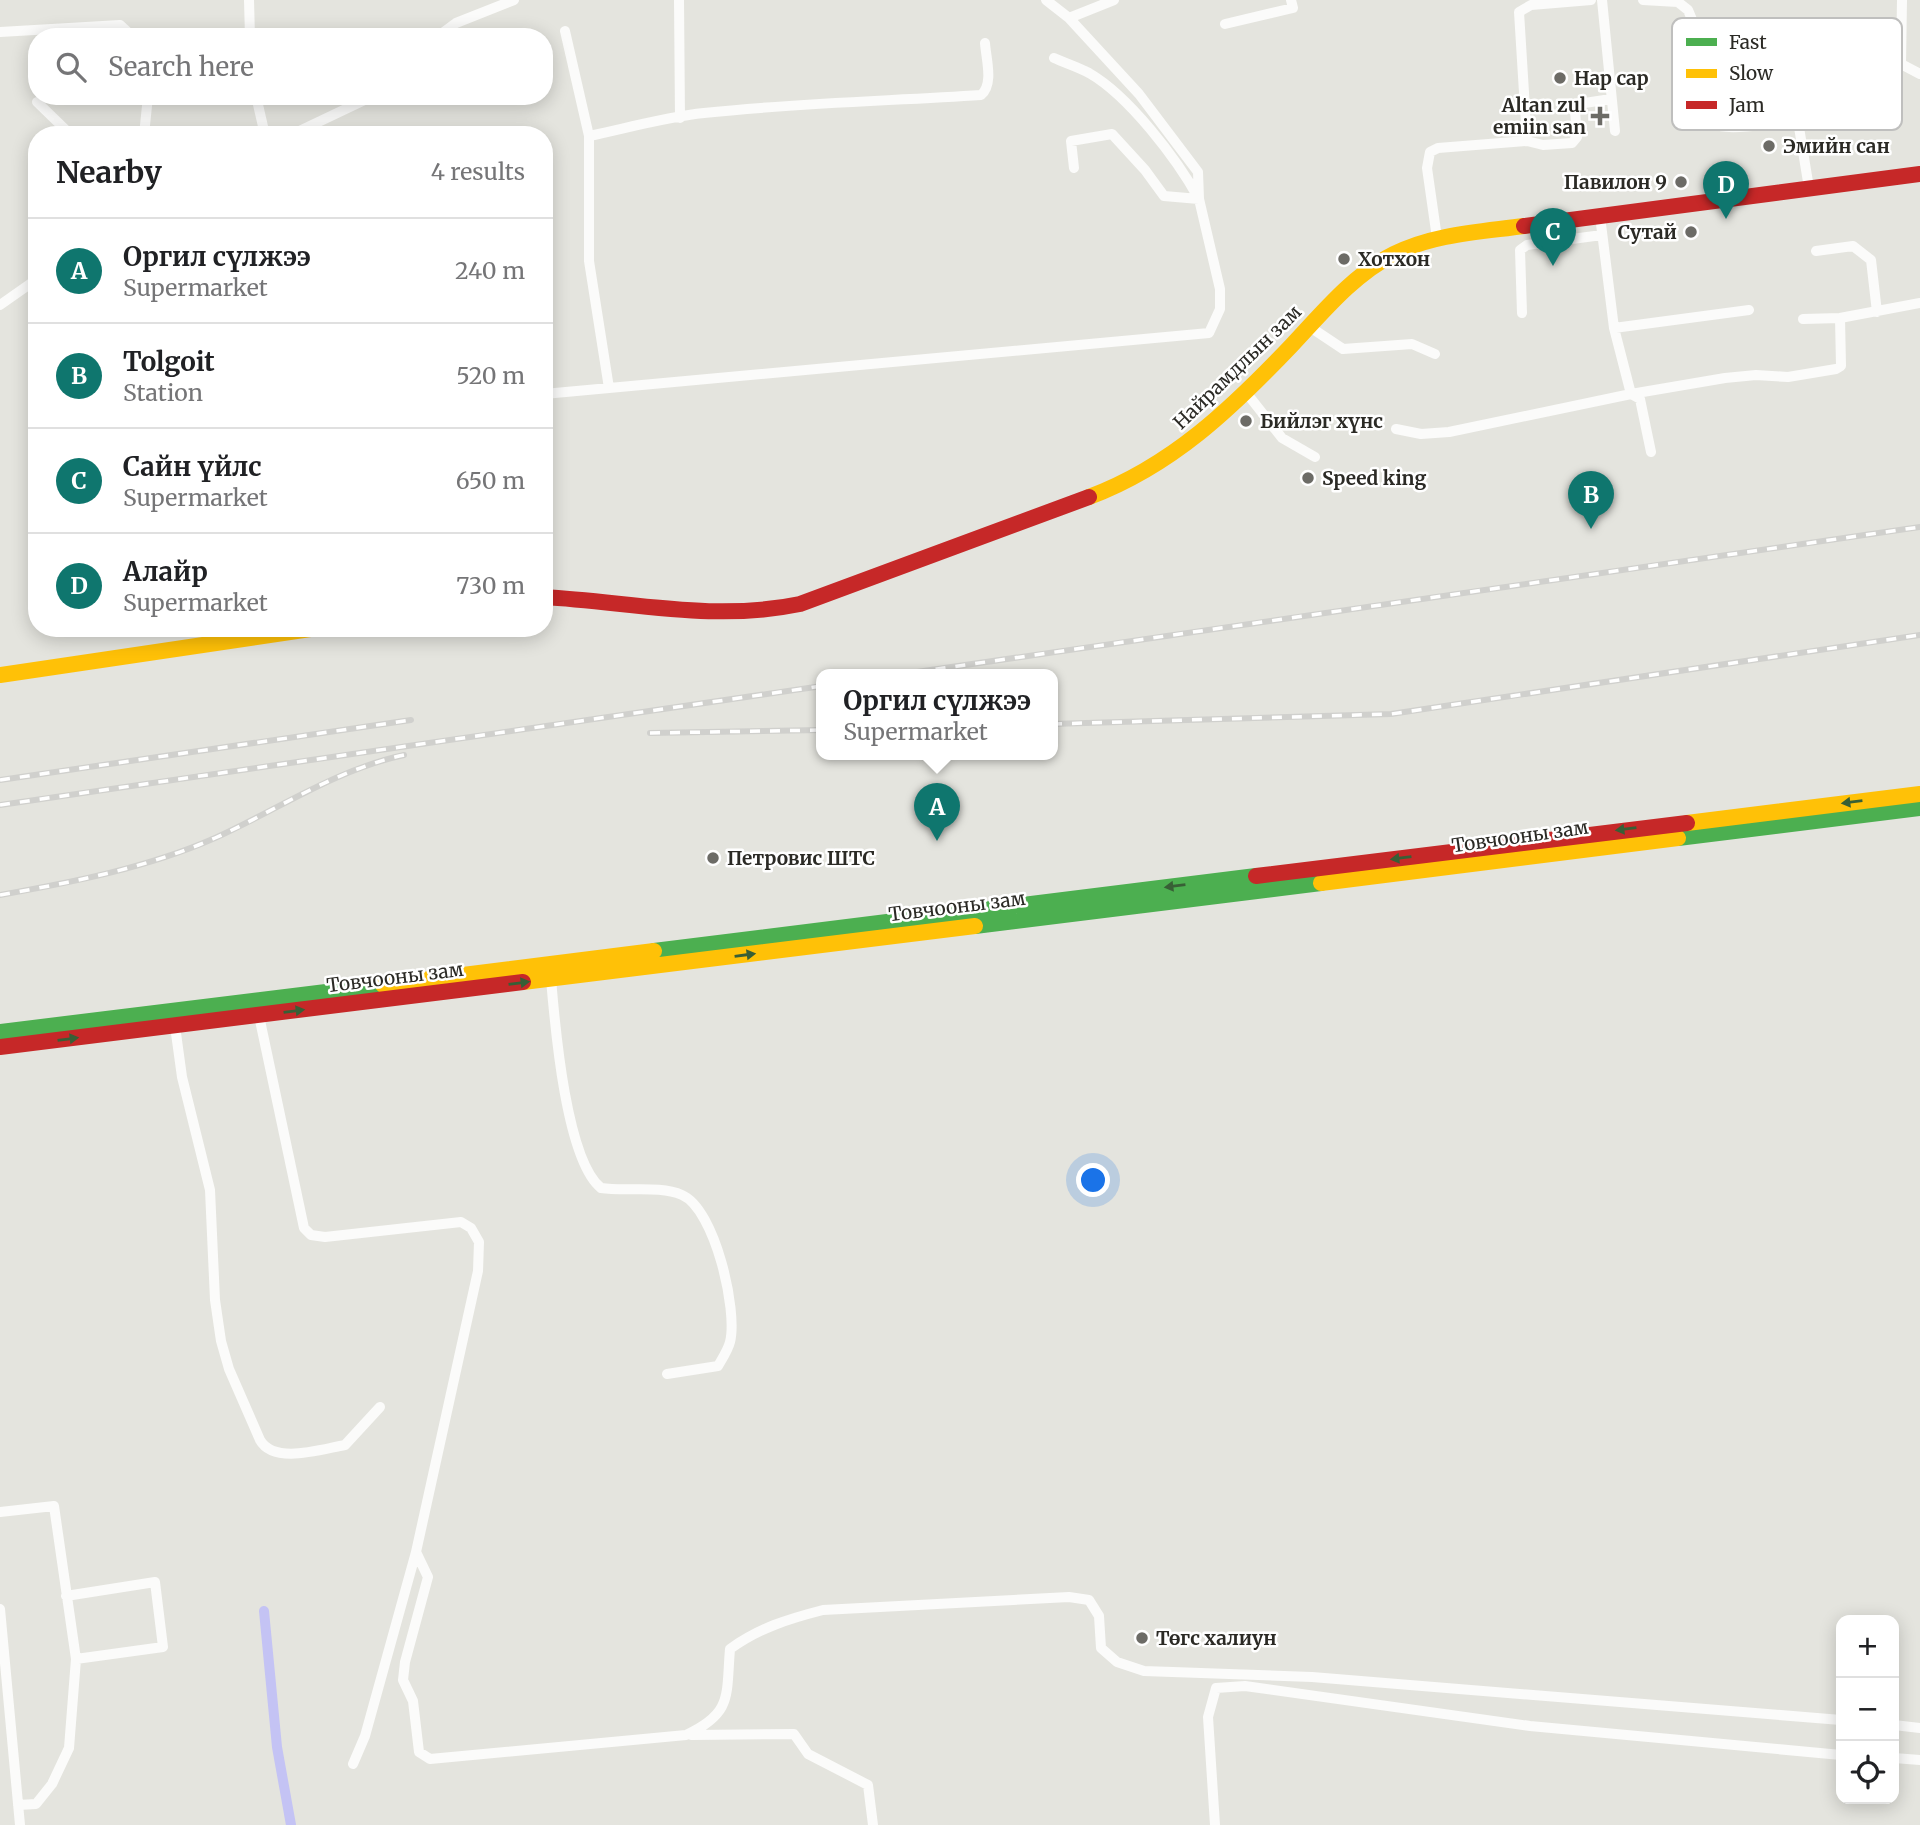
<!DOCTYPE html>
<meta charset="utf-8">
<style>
:root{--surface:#fff;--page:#f6f6f6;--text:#202124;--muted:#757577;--line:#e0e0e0;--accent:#0f766e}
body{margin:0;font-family:Merriweather,serif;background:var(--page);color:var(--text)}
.controls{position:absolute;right:21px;bottom:21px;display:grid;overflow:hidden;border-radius:14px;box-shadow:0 4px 18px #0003}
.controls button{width:63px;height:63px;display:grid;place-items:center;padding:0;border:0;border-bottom:2px solid var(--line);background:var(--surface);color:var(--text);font:35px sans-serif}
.you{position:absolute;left:1094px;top:1181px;width:24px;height:24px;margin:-18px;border:5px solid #fff;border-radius:50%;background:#1a73e8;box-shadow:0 0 0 10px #1a73e833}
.badge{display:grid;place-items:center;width:46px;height:46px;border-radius:50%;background:var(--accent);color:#fff;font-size:23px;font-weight:700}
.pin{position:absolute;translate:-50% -58px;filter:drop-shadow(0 2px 4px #0008)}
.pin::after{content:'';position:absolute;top:37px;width:24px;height:21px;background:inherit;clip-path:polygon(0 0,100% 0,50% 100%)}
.popup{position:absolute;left:816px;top:669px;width:242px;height:91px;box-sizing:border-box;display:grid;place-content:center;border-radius:14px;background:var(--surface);filter:drop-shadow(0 2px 5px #0005);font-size:23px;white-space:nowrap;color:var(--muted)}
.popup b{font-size:26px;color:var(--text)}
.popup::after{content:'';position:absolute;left:50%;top:100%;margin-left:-14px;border:14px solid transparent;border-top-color:var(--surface)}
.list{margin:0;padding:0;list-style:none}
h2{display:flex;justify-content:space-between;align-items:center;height:91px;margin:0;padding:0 28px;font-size:30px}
h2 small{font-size:23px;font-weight:400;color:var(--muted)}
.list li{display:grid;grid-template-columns:46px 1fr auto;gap:21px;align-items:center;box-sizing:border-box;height:105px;padding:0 28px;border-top:2px solid var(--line)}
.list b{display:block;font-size:26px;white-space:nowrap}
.list p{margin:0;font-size:23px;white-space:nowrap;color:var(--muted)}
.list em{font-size:23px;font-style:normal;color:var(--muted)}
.icon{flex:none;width:38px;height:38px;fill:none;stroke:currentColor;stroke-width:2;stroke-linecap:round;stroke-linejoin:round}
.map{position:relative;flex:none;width:1920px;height:1825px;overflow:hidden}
.search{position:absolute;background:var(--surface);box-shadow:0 4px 18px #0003;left:28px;top:28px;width:525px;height:77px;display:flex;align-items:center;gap:18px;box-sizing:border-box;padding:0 24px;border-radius:28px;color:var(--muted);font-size:26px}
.panel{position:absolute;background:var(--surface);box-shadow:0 4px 18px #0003;left:28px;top:126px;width:525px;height:511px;border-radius:28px}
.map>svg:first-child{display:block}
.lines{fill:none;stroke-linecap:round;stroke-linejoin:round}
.canal{stroke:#c4c3f4;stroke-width:10}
.street{stroke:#fbfbfa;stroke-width:10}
.fast{stroke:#4caf50;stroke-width:16}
.slow{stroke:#ffc107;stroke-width:16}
.jam{stroke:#c62828;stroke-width:16}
.rail-casing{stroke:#d0d0cd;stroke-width:6}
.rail{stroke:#fff;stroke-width:3.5;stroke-dasharray:10;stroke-linecap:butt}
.oneway{fill:#385f36}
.poi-dot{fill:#6c6b66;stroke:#fff;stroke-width:2.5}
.labels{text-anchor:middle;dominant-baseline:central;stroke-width:5;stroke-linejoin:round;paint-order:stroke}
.poi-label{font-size:19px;font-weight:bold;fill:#2b2a25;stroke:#fff;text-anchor:start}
.street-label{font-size:19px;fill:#2b2a25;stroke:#fff}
.key{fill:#fff;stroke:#bfbfbe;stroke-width:2}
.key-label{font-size:19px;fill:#2b2a25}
</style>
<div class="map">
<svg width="1920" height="1825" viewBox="0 0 1920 1825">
<rect width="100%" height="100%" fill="#e4e4de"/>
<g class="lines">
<!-- canal -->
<path class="canal" d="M264 1611 277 1747 291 1825"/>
<!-- street -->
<path class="street" d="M249 0 250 37
M679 0 680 118
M1602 0 1615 131
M1643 0 1678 2 1688 10 1693 22 1701 112C1715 141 1770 119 1798 123
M1069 18 1114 0
M1225 24 1293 8 1291 0
M565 31 589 136C627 128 666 117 704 113 796 103 889 101 981 95 994 84 986 59 985 43
M0 32 120 25 133 37
M437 37 456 23 514 0
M1054 58C1065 63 1078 67 1089 73 1129 96 1177 159 1199 199L1164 196 1145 170 1112 134 1071 141 1074 168
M1901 64 1920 74
M256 96 265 135
M37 102 71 135
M144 135 148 96
M291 135 373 96
M589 136V261L609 388
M1527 141 1519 12 1531 5 1591 0
M1809 188 1795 103C1822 70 1872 91 1901 64L1902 0
M1437 238 1427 168 1430 152 1438 148 1527 141 1543 145 1572 143 1577 137 1575 111 1578 104 1611 99
M1816 251 1853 246 1871 260 1877 312
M0 305 37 279
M1522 313 1520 250 1527 245 1602 235
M1803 319 1840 318 1920 303
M1310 327 1343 349 1412 344 1435 354
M1614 328 1749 310
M1245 391 1282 438 1315 457
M544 394 1209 333 1220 309V289L1199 199 1198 172 1139 94 1069 18 1046 0
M1631 394 1725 378 1756 375 1788 377 1836 369 1841 366 1840 318
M1631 394 1640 399 1651 452
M1396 429 1421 434 1449 432 1631 394 1614 328 1600 216
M551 979C555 1026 566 1160 601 1188 626 1192 659 1185 682 1195 715 1209 738 1311 730 1342 728 1350 722 1359 718 1366L667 1374
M258 1011 304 1228 311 1235 325 1237 461 1222 471 1228 479 1242 478 1271 416 1552 365 1736 353 1764
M175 1026 182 1077 210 1190 215 1300 221 1341 229 1369 260 1440C274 1465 322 1449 345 1445L380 1407
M0 1512 54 1506 76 1659 163 1647 155 1582 66 1596
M416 1552 428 1577 405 1662 403 1680 413 1701 419 1752 430 1759 686 1735C733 1713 726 1696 730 1649 759 1628 788 1619 823 1610L1069 1597 1089 1600 1099 1616 1101 1648 1117 1662 1144 1671 1312 1677 1841 1720
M0 1609 20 1825
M1894 1725 1920 1728
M691 1735 794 1734 808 1754 868 1785 873 1825
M1894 1758 1920 1760
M18 1805 36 1804 52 1784 69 1748 76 1659
M1215 1825 1208 1717 1216 1688 1245 1686 1530 1726 1841 1755"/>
<!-- fast -->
<path class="fast" d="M1678 838 1920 808
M975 926 1321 883
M654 951 1256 876
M0 1032 383 985"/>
<!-- slow -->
<path class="slow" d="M1089 497C1172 466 1232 408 1292 345 1322 313 1354 274 1394 254 1434 234 1480 232 1524 226
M0 675 317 628
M1687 823 1920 794
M1321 883 1678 838
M523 982 975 926
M383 985 654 951"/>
<!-- jam -->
<path class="jam" d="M1524 226 1920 174
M544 597C631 602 714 622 800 604L1089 497
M1256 876 1687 823
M0 1047 523 982"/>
<defs>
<path id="rail" d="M896 675 1920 527
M1052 724 1391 714 1920 635
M650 733 822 730
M0 780 411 720
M0 805 822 686
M0 895C73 882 147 868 215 838 279 809 335 770 404 755"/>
</defs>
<!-- rail casing -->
<use href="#rail" class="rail-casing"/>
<!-- rail -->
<use href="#rail" class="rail"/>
</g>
<!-- one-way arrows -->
<defs><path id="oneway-solid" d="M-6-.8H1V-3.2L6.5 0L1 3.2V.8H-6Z" transform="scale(1.75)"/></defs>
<g class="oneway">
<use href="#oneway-solid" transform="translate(1852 802) rotate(173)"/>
<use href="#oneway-solid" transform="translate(1626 829) rotate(173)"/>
<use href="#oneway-solid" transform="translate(1401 858) rotate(173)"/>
<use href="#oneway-solid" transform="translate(1175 886) rotate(173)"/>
<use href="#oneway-solid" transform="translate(745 955) rotate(-8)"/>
<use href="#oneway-solid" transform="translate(519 983) rotate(-7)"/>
<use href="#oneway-solid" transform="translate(294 1011) rotate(-7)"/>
<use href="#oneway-solid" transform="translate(68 1039) rotate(-7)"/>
</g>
<!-- markers -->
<g class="poi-dot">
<circle cx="1560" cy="78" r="7"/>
<path d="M1596.5 105.5h7v7h7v7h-7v7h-7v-7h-7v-7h7z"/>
<circle cx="1769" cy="146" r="7"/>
<circle cx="1681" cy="182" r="7"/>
<circle cx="1691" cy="232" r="7"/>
<circle cx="1344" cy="259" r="7"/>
<circle cx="1246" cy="421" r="7"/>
<circle cx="1308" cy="478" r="7"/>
<circle cx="713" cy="858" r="7"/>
<circle cx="1142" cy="1638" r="7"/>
</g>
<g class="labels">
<!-- poi labels -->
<g class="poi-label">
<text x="1574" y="78">Нар сар</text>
<text x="1586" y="105" text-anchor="end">Altan zul<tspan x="1586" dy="22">emiin san</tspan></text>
<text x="1783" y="146">Эмийн сан</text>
<text x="1667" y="182" text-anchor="end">Павилон 9</text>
<text x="1677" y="232" text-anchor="end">Сутай</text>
<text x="1358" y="259">Хотхон</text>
<text x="1260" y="421">Бийлэг хүнс</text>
<text x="1322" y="478">Speed king</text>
<text x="727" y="858">Петровис ШТС</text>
<text x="1156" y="1638">Төгс халиун</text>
</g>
<!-- street labels -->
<g class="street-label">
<text transform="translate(1237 367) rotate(-44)">Найрамдлын зам</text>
<text transform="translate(1520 836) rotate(-8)">Товчооны зам</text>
<text transform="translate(957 906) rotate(-7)">Товчооны зам</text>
<text transform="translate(395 977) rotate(-7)">Товчооны зам</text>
</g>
</g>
<!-- legend -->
<rect x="1672" y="18" width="230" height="112" rx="10" class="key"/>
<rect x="1686" y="38" width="31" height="8" fill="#4caf50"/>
<rect x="1686" y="69" width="31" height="9" fill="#ffc107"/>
<rect x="1686" y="101" width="31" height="8" fill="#c62828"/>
<g class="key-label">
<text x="1729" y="49">Fast</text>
<text x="1729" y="80">Slow</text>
<text x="1729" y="112">Jam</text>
</g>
</svg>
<div class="controls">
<button>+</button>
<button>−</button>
<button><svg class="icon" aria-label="locate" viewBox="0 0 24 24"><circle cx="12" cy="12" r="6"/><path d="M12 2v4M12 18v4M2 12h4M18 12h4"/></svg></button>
</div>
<div class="you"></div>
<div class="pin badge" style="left:937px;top:841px">A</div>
<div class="popup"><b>Оргил сүлжээ</b>Supermarket</div>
<div class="pin badge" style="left:1591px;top:529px">B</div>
<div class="pin badge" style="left:1553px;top:266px">C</div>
<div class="pin badge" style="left:1726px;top:219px">D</div>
<div class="search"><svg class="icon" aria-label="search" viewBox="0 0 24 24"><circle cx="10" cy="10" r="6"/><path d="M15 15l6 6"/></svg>Search here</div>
<section class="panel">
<h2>Nearby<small>4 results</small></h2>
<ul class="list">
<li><span class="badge">A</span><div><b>Оргил сүлжээ</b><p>Supermarket</p></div><em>240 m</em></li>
<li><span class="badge">B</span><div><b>Tolgoit</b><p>Station</p></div><em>520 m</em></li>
<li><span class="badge">C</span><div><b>Сайн үйлс</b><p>Supermarket</p></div><em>650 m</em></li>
<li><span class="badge">D</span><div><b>Алайр</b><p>Supermarket</p></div><em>730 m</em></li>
</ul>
</section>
</div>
